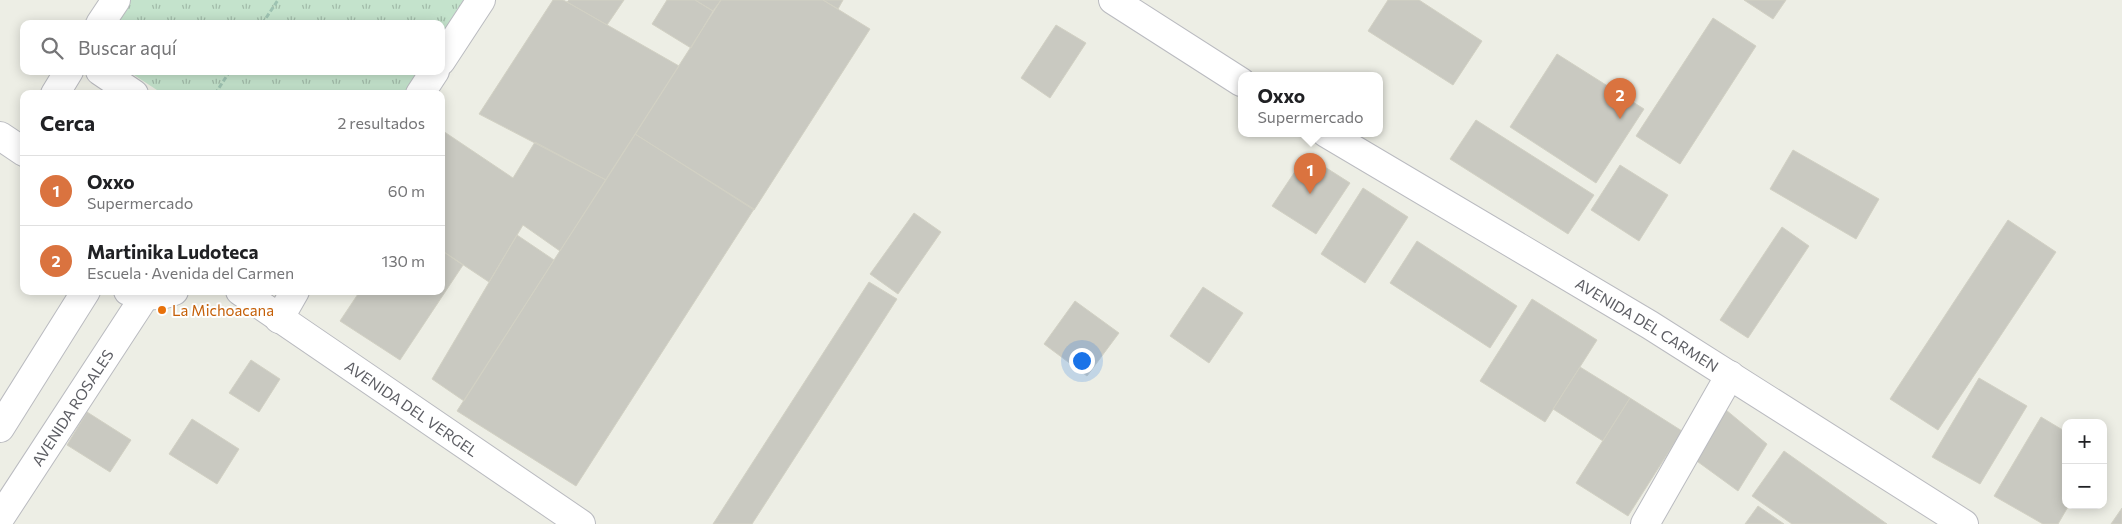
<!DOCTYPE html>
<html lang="es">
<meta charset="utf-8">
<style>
:root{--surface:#fff;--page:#f6f6f6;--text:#202124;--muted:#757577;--line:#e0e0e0;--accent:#da733f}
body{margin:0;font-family:Commissioner,sans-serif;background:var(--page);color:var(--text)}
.controls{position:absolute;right:15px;bottom:15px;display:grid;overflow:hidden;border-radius:10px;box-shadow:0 2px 12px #0003}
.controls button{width:45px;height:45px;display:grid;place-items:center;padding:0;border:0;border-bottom:1px solid var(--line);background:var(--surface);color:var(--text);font:25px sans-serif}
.you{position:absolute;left:1081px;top:360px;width:18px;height:18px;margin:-12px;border:4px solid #fff;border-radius:50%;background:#1a73e8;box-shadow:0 0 0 8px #1a73e833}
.badge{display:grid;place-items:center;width:32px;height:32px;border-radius:50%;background:var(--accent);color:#fff;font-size:16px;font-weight:700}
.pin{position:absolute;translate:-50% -41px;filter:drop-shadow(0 1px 2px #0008)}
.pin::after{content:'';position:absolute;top:26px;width:18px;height:15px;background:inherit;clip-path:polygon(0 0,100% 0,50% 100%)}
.popup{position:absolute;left:1238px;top:72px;width:145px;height:65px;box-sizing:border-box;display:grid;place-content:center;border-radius:10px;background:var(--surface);filter:drop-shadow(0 1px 4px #0005);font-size:16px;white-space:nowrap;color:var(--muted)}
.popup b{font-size:19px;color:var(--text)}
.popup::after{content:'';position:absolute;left:50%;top:100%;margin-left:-10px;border:10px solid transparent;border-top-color:var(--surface)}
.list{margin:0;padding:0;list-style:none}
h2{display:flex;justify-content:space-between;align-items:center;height:65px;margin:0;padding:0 20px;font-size:21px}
h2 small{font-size:16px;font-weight:400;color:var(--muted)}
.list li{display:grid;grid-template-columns:32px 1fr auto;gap:15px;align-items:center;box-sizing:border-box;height:70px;padding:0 20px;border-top:1px solid var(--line)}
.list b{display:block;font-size:19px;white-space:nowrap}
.list p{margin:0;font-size:16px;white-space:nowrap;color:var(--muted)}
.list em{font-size:16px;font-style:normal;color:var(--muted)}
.icon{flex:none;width:28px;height:28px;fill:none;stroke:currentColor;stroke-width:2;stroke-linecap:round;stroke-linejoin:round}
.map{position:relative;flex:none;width:2122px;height:524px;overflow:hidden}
.search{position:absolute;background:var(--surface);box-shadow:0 2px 12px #0003;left:20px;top:20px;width:425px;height:55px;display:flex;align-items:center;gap:12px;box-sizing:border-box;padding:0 18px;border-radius:10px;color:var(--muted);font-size:19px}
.panel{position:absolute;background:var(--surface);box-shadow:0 2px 12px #0003;left:20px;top:90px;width:425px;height:205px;border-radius:10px}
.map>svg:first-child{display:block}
.park{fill:url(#park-tufts)}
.building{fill:#c9c9c1;stroke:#d2d1c4}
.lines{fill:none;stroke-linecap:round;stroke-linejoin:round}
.minor-casing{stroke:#babbc0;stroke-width:30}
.path{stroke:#9ec3b2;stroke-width:3;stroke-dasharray:5 2.5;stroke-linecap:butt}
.minor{stroke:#fff;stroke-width:28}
.food-dot{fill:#e8710a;stroke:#fff;stroke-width:2}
.labels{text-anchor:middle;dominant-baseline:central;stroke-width:4;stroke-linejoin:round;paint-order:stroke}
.food-label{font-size:15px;fill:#c56008;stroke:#fff;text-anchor:start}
.street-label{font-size:15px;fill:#5d5e64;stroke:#fff}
</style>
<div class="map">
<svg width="2122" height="524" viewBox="0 0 2122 524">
<defs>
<pattern id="park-tufts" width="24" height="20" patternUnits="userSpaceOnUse" patternTransform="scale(1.25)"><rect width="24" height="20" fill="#c4e3cc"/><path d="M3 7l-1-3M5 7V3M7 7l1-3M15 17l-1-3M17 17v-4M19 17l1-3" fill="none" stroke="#a2bba9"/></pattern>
</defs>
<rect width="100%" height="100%" fill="#edeee5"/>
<!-- park -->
<path class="park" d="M120 0H477L441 55V24H104Z
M128 71H431L416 94H163Z"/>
<!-- building -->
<path class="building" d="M553 0H563L567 2 679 66 606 180 479 114Z
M569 0H624L607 25 567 2Z
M667 0H695L713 11 691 48 652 24Z
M695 0H721L713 11Z
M721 0H823L870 29 754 210 635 134Z
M823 0H843L838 9Z
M1388 0H1419L1482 41 1453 85 1368 31Z
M1744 0H1786L1773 19Z
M1713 18 1756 46 1680 164 1636 136Z
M1056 25 1086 43 1050 98 1021 78Z
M1557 54 1644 109 1596 183 1510 127Z
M1476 120 1594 195 1568 234 1450 159Z
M443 131 513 178 535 142 606 180 560 251 523 225 489 282 441 250Z
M635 134 754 209 576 486 457 411Z
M1793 150 1879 199 1856 239 1770 189Z
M1306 155 1350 183 1316 234 1272 206Z
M1620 165 1668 195 1639 241 1591 210Z
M1363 188 1408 217 1365 283 1321 254Z
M914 213 941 232 898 294 870 274Z
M2008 220 2056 252 1938 430 1890 399Z
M1782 227 1809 246 1748 338 1720 320Z
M517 235 554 260 464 401 432 379Z
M1417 241 1517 306 1490 348 1390 283Z
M441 250 463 265 400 360 340 321 360 291H441Z
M869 282 897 299 752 524H713Z
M1203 287 1243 313 1209 363 1170 336Z
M1532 299 1597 340 1545 422 1480 381Z
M1075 301 1119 333 1087 376 1044 344Z
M251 360 280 379 259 412 229 393Z
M1580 367 1630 398 1603 441 1553 409Z
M1979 378 2027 406 1980 484 1932 457Z
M1630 398 1682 431 1628 516 1576 483Z
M1726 410 1767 444 1738 491 1694 459Z
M87 412 131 440 110 472 67 445Z
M2041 417 2066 432V505H2069L2058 524H2043L1994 496Z
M192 419 239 449 217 484 169 454Z
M1784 451 1887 524H1792L1752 496Z
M1758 506 1784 524H1745Z
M2122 508V524H2111Z"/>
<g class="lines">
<defs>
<g id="minor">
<path d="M1113 0 1241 82"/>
<path d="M100 24 116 0"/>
<path d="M441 61 481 0"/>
<path d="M100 71 134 94"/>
<path d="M55 94 69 71"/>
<path d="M420 94 435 71"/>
<path id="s1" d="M1326 133 1650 325 1964 524"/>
<path d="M0 136 24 152"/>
<path d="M128 291C144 296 159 298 174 291"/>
<path id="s2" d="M240 291 581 524"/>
<path d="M279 319 295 291"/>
<path d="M0 428 86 291"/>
<path id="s3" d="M0 518 145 296"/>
<path d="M1645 524 1730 375"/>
</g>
</defs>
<!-- minor casing -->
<use href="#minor" class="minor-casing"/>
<!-- path -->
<path class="path" d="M262 24 278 0
M215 94 230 71"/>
<!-- minor -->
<use href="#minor" class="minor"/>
</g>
<!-- markers -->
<circle class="food-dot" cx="162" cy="310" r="5"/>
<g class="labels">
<!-- food labels -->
<g class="food-label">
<text x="172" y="310">La Michoacana</text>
</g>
<!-- street labels -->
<g class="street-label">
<text stroke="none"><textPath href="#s1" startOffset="374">AVENIDA DEL CARMEN</textPath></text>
<text stroke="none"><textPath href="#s3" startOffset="132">AVENIDA ROSALES</textPath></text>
<text stroke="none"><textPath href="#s2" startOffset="208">AVENIDA DEL VERGEL</textPath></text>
</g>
</g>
</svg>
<div class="controls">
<button>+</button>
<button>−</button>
</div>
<div class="you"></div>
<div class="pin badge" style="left:1310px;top:194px">1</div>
<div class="popup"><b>Oxxo</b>Supermercado</div>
<div class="pin badge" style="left:1620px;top:119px">2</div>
<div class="search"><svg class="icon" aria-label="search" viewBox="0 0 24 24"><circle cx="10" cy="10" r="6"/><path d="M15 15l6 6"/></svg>Buscar aquí</div>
<section class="panel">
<h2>Cerca<small>2 resultados</small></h2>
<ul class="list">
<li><span class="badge">1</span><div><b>Oxxo</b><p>Supermercado</p></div><em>60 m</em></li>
<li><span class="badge">2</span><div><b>Martinika Ludoteca</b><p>Escuela · Avenida del Carmen</p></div><em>130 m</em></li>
</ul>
</section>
</div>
